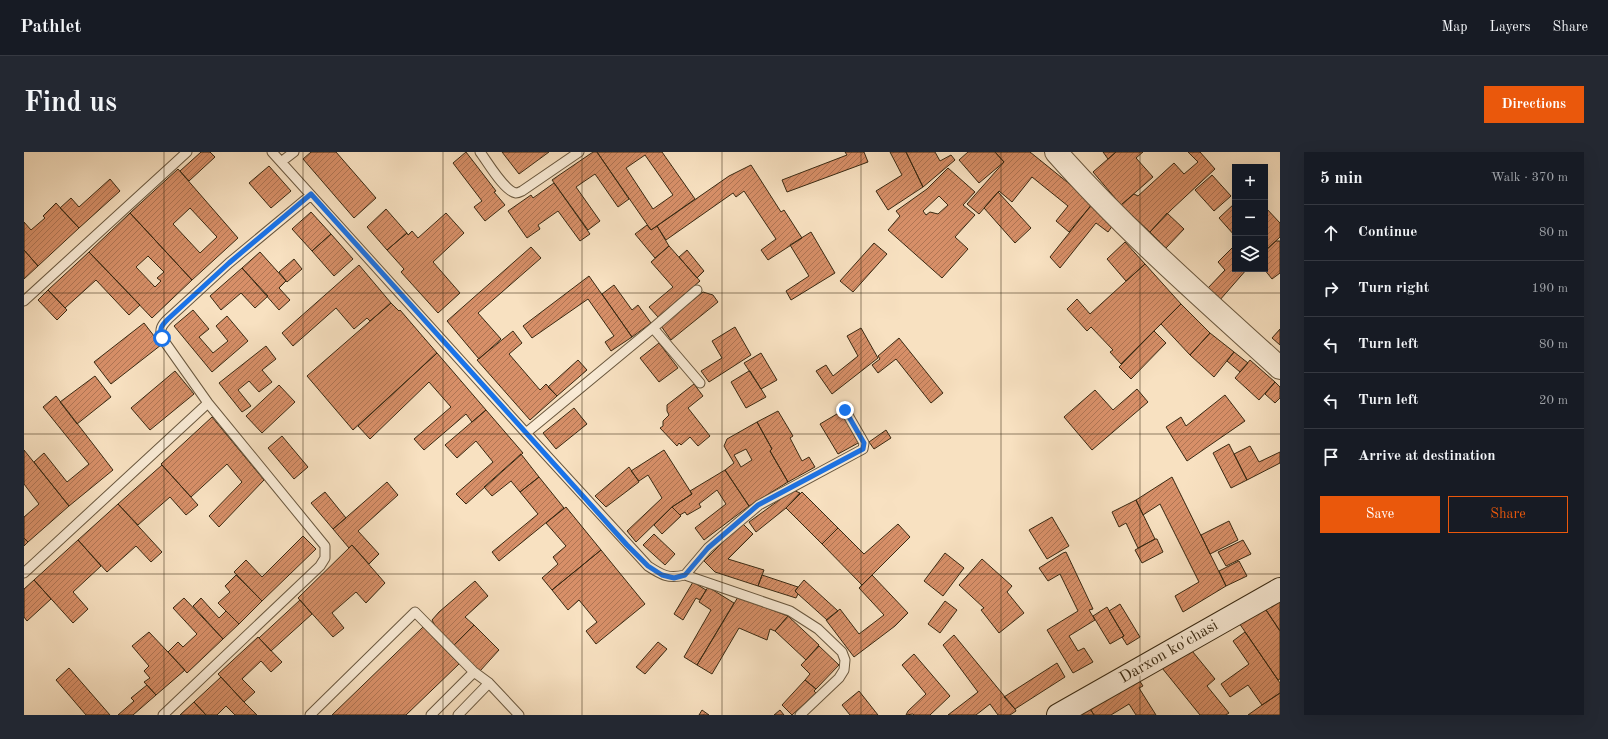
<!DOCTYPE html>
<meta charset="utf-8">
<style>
:root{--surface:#171b24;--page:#242831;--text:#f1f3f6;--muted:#9ea1a6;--line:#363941;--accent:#ea580c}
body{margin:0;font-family:"Old Standard TT",serif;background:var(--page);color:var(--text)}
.controls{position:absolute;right:12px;top:12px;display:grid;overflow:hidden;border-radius:0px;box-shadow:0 4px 16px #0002}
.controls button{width:36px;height:36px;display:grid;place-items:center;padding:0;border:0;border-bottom:1px solid var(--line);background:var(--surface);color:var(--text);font:20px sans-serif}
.stop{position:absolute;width:12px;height:12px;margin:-9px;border:3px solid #1a73e8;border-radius:50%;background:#fff}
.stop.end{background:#1a73e8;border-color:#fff;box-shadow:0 1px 4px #0008}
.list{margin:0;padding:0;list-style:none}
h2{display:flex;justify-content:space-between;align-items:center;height:52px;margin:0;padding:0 16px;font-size:17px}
h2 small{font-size:13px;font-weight:400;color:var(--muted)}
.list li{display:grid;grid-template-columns:26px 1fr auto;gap:12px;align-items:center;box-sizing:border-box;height:56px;padding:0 16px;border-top:1px solid var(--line)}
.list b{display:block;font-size:15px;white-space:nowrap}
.list em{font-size:13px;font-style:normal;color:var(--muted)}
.actions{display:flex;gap:8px;padding:12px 16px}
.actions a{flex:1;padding:9px 0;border:1px solid var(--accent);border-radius:0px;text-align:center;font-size:14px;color:var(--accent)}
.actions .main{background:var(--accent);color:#fff}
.icon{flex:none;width:22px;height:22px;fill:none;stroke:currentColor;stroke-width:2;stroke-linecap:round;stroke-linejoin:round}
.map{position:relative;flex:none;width:1256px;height:563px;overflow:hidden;border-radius:0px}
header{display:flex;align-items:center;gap:24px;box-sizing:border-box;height:56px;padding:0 20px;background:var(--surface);border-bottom:1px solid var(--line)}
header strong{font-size:19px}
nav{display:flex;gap:22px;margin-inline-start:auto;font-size:14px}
.intro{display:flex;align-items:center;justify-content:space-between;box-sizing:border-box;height:96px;padding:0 24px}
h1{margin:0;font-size:28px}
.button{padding:10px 18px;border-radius:0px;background:var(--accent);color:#fff;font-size:14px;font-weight:700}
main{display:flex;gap:24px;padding:0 24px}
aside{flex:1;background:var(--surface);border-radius:0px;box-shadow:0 4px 16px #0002}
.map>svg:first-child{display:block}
.building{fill:url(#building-hatch);stroke:#392912;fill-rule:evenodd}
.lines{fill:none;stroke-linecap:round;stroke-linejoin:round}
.service-casing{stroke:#69573e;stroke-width:11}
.tertiary-casing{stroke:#69573e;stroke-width:24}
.secondary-casing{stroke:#392912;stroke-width:24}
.service{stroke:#faecd7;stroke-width:9}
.tertiary{stroke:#faecd7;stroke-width:22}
.secondary{stroke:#faecd7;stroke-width:22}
.route{stroke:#1a73e8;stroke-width:5}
.grid{fill:none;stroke:#392912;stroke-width:1;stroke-opacity:0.55}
.labels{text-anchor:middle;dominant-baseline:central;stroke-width:4;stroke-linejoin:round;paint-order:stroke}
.street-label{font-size:16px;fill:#392912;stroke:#faecd7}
</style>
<header>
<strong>Pathlet</strong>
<nav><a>Map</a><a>Layers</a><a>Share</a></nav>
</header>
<div class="intro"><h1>Find us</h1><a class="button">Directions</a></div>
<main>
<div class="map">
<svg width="1256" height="563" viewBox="0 0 1256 563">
<defs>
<pattern id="building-hatch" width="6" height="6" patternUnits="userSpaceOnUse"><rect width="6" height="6" fill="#d78f68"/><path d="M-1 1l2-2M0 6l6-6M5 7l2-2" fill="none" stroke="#af7554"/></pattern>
</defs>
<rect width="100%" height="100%" fill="#f8e1c1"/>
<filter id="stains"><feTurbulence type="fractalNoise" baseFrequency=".005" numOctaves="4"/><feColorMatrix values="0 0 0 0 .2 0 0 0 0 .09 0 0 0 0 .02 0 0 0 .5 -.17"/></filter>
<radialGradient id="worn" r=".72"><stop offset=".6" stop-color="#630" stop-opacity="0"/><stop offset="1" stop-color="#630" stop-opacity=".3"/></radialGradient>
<!-- building -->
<path class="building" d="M177 0H186L191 5 165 29 156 19Z
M287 0H312L352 46 330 66 279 7Z
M442 0 472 39 470 40 481 53 461 69 450 55 458 49 429 11Z
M478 0H525L495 22Z
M569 0H573L605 47 594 55 571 22 552 35 576 69 564 78 528 28Z
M573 0H638L671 47 627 78ZM621 3 649 43 629 57 602 16Z
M821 0H840L844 10 763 40 758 28 823 3Z
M866 0H882L899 35 864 58 852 39 878 23Z
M882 0H911L916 9 927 3 931 8 899 35Z
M944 0H971L980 10 955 31 935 8Z
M971 0H1006L1069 51 1045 80 1032 69 1044 54 1008 25 988 50 975 39 955 62 943 52 980 10Z
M1079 0H1092L1084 7Z
M1092 0H1119L1112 6 1129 25 1097 53 1069 20Z
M1164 0H1176L1191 17 1147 58 1126 80 1097 53 1110 42 1114 44 1150 11 1160 22 1174 10Z
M727 13 757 60 760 58 778 86 744 108 737 98 752 87 720 39 712 45 709 41 642 88 633 74 705 24Z
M245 14 267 39 247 56 225 31Z
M924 16 951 40 939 53 951 63 931 85 944 97 918 126 864 78 876 64 872 59 903 37ZM915 44 924 53 914 62 906 60 902 63 899 59Z
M154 17 214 86 168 128 106 61ZM166 56 193 85 176 101 149 72Z
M1188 23 1207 44 1190 59 1171 38Z
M86 27 96 39 55 76 36 56 47 46 55 55Z
M530 31 566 82 556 89 534 59 514 73 516 77 503 86 484 59 507 43 509 46Z
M974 40 1007 76 991 91 960 56Z
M32 51 55 76 14 114 0 98V70L7 78 21 66 19 64Z
M1069 51 1092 69 1084 80 1072 71 1036 116 1026 105Z
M1211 51V84L1195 66Z
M1241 55 1256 71V85L1241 99Z
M362 57 383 81 363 98 343 75Z
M287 60 307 82 288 99 268 77Z
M106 61 168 128 128 166 65 100ZM124 104 140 120 133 126 137 129 131 135 112 115Z
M422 61 440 81 409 110 436 141 414 161 377 120 380 117 363 98 383 81 384 83 388 79 394 86Z
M1143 61 1160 77 1142 96 1126 80Z
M623 73 627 78 633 74 645 94 631 106 611 82Z
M787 80 811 121 767 148 762 139 785 124 766 93Z
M307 82 329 107 310 124 288 99Z
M1252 89H1256V121L1248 127 1240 117 1241 99Z
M1101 90 1121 112 1102 129 1083 107Z
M850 91 863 102 829 140 816 129Z
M1211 93V117H1223L1195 149 1184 136 1201 118 1194 110Z
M645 94 676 129 634 165 625 155 649 135 627 110Z
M507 95 517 106 454 161 477 187 455 207 423 169Z
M0 98 14 114 0 127Z
M663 98 680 119 673 126 655 105Z
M65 100 116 153 105 163 72 128 41 156 24 138Z
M236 100 262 129 255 136 266 148 255 158 218 116Z
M270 107 278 117 263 130 255 120Z
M1121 112 1157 152 1097 212 1086 200 1089 198 1067 175 1063 179 1043 157 1053 147 1066 162Z
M335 113 367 151 346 169 343 166 330 177 312 156 269 194 258 181Z
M218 116 244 144 231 156 217 141 197 158 186 144Z
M565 124 608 185 587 199 581 190 590 184 564 147 508 186 499 174Z
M590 133 608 158 614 153 627 171 608 185 578 142Z
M24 138 43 158 33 168 14 148Z
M679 140 689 143 694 150 647 188 637 174Z
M367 151 375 159 376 158 413 201 329 278 283 224Z
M1157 152 1186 181 1166 203 1137 172Z
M169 158 185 177 175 185 189 201 204 189 192 174 203 164 224 189 188 220 150 174Z
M120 171 137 193 87 232 70 210Z
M711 175 727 203 685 230 677 219 698 206 688 189Z
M837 176 854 206 808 242 792 219 802 213 809 224 834 204 823 184Z
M1256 177V193L1248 186Z
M489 179 498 191 485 202 516 238 522 232 533 244 506 268 453 208Z
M1130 179 1142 191 1107 227 1095 215Z
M1186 181 1210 200 1190 225 1166 203Z
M875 186 919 241 907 251 872 207 854 221 848 213 856 207 854 204Z
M635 191 654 216 635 230 616 206Z
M242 194 252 207 238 218 248 230 235 240 225 229 214 238 227 254 218 260 195 231Z
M1210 200 1224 211 1216 220 1203 209Z
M413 201 462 258 448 270 442 262 400 298 390 287 427 255 405 230 346 287 334 274Z
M737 201 753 228 737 237 720 211Z
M554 208 563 218 533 244 524 235Z
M1226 208 1251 230 1235 248 1211 226Z
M151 219 170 242 126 278 107 256Z
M725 219H726L742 245 722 256 707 230Z
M71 224 87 245 53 272 36 250Z
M1251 230 1256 235V246L1251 251 1241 242Z
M670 232 679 244 664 256 686 284 674 294 666 285 657 293 655 291 653 294 636 276 639 274V269L645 263 643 259V253Z
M255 233 271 250 238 281 222 264Z
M1113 237 1124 250 1068 298 1040 265 1071 238 1089 258Z
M1201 243 1221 269 1163 309 1142 275 1157 265 1162 274Z
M32 244 89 318 45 354 10 310 20 301 43 330 65 312 19 255Z
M550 256 563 272 532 297 519 281Z
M462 258 499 301 442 352 432 342 469 310 452 289 433 306 421 293Z
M754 259 769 284 766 286 778 309 785 305 791 315 764 330 746 299 748 297 733 270Z
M818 259 836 290 814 302 796 272Z
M188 265 240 328 195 375 185 364 218 330 203 312 167 345 137 312Z
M733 270 748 297 746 299 764 330 725 354 701 318 710 311 700 294 703 287ZM722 297 728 308 717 315 710 303Z
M862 278 867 286 850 297 845 290Z
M258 284 284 315 270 327 244 296Z
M1205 292 1223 328 1207 336 1189 301Z
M1226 294 1235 310 1256 300V311L1223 328 1210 302Z
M0 298 45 354 4 390 0 386V365L15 352 0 332Z
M640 298 668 342 648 355 612 390 603 379 638 346 624 323 615 329 607 319Z
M497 302 515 325 496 340 487 329 468 344 460 335Z
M138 313 174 353 162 363 146 345 114 373 94 352Z
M605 315 615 330 582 355 571 344Z
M701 318 725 354 680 388 671 376 702 352 693 338 675 352 677 355 663 363 661 360 656 363 648 355 668 342 666 339Z
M515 325 540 356 475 409 468 400 514 362 496 340Z
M1148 325 1202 434 1159 460 1151 444 1175 430 1136 352 1119 363 1112 348Z
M363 330 374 343 334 379 355 402 345 412 328 393 325 396 309 377Z
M769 338 776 341 762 356 732 380 725 370Z
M301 340 322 366 309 377 287 351Z
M778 340 814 376 798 392 762 356Z
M1112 348 1131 387 1114 396 1102 371 1095 375 1088 360Z
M94 352 138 400 127 410 112 394 83 420 54 388Z
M542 355 577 398 528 438 518 426 534 412 529 405 542 394 522 371Z
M648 355 657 364 638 382 630 373Z
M1028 365 1045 394 1023 407 1005 378Z
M1205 369 1214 388 1186 402 1177 383Z
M718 371 729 382 704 407 740 418 734 434 691 420 680 409Z
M874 372 886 385 838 433 798 392 814 376 840 402Z
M630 382 651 402 641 413 619 393Z
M279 384 292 397 238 449 210 420 222 408 238 425Z
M0 386 4 390 0 394Z
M1131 387H1133L1139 400 1118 411 1111 398Z
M54 388 77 414 49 440 64 457 49 471 10 428Z
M1219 388 1227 402 1202 414 1194 400Z
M328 393 361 431 342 451 332 440 308 461 320 476 309 485 274 446Z
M577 398 621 452 572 492 562 479 573 470 555 448 544 458 528 438Z
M1042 400 1069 457 1065 458 1071 468 1045 484 1054 499 1060 496 1069 510 1049 521 1023 478 1054 459 1036 422 1024 429 1015 416 1039 401Z
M921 401 940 416 919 444 900 429Z
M958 407 988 434 983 440 1000 461 975 481 957 458 960 456 935 433Z
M1215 409 1223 424 1202 434 1195 419Z
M212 423 238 449 215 472 194 451 206 440 201 434Z
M738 423 774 435 771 439 774 442 772 446 734 434Z
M848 423 884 461 871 474 830 505 802 468 816 457 835 482 860 463 835 436Z
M10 428 27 447 3 469 0 465V437Z
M780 428 814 459 803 468 774 442 771 439Z
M451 429 464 444 441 465 450 473 430 493 411 474 408 468 415 460Z
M669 430 682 438 676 448 672 446 659 468 650 462Z
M684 435 710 451 673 513 660 505 687 458 675 450Z
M714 445 764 464 751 479 746 477 743 488 715 476 688 522 673 513Z
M160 446 199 487 163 521 144 500 154 490 159 495 173 482 149 456Z
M177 446 195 466 202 459 215 472 199 487 169 454Z
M1253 446 1256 450V479L1240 455Z
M276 448 288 462 247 499 235 486Z
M921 449 933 458 916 481 904 472Z
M1096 452 1116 485 1103 493 1098 485 1100 484 1085 459Z
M1083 455 1100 484 1086 492 1069 464Z
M1240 455 1256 479V527L1254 528 1213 468Z
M764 464 795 493 782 508 751 479Z
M450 473 475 498 456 519 430 493Z
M399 475 435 512 382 563H308Z
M125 480 161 518 132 543 120 530 126 526 120 519 125 514 108 494Z
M1221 480 1256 531V541L1238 553 1224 533 1206 545 1197 532 1225 512 1209 489Z
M930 483 991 557 992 559 986 563H974L966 552 952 563H924L954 540 919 493Z
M234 485 258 510 247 520 237 509 218 527 231 540 220 550 194 522Z
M634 490 643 497 621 522 612 515Z
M795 494 815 513 792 537 781 528 786 522 777 513Z
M1164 494 1191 527 1183 534 1205 561 1202 563H1176L1138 516Z
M890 502 926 544 906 563H890L889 562 882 563 884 559 902 542 878 513Z
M1033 511 1041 525 991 557 980 545Z
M45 516 86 563H62L32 528Z
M197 525 220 550 233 563H211L202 554 193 563H182L170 550Z
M1113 525 1119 534 1115 536 1132 563H1112L1105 552 1087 563H1070L1065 555Z
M781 528 792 537 790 539 792 541 768 563 758 553Z
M123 533 132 543 109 563H94L110 549 107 546Z
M835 539 854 563H826L818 553Z
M1256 541V563H1224L1238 553Z
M170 550 182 563H156Z
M1065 555 1070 563H1058L1056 561Z
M678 558 685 563H675Z
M756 558 760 563H750Z"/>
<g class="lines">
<defs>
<path id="service" d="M248 0 502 281 624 414C638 423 644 427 661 423L766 459 794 477 818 500 821 508 820 518 815 526 776 563
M456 0C463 9 480 39 492 41 493 41 496 40 498 39L555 0
M257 10 270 0
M0 149 163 0
M629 176 673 138
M502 281 629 176 676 231
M0 421 184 251
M661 423 684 396 735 353 839 297 840 291 821 258
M450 520 465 531 495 563
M139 563 296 414 301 406V394L184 251 138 186C135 177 138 173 144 167L205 111 287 43
M286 563 391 460 450 520 407 563
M434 563 465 531"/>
<path id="tertiary" d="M1032 0C1102 79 1179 146 1256 216"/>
<path id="secondary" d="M1034 563 1256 437"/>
</defs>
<!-- service casing -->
<use href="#service" class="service-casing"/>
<!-- tertiary casing -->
<use href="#tertiary" class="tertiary-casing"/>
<!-- secondary casing -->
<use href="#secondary" class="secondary-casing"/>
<!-- service -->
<use href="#service" class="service"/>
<!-- tertiary -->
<use href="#tertiary" class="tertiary"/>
<!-- secondary -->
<use href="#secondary" class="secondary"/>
</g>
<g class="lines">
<!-- route -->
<path class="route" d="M138 186C135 177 137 174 144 167L205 111 287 42 603 393 624 414 638 423 650 426 661 423 684 396 734 353 839 297 840 291 821 258"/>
</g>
<!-- grid -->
<path class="grid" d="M140 0V563M279 0V563M419 0V563M558 0V563M698 0V563M837 0V563M977 0V563M1116 0V563M0 141H1256M0 282H1256M0 422H1256"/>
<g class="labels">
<!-- street labels -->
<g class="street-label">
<text transform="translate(1145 500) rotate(-30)">Darxon ko'chasi</text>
</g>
</g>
<rect width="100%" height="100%" filter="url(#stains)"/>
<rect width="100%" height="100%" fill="url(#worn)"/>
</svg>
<div class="controls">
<button>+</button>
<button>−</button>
<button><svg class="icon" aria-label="layers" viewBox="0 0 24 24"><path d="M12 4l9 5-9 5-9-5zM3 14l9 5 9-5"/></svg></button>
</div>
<div class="stop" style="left:138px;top:186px"></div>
<div class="stop end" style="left:821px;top:258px"></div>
</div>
<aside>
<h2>5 min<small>Walk · 370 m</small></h2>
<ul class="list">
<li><svg class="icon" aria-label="ahead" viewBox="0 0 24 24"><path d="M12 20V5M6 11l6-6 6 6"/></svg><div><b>Continue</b></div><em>80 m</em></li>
<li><svg class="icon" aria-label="right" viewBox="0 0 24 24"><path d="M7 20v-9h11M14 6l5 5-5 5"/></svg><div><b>Turn right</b></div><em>190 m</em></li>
<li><svg class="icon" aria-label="left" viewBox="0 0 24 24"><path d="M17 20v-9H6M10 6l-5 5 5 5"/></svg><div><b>Turn left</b></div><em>80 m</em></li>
<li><svg class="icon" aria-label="left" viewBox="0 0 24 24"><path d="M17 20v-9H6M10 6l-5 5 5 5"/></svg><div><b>Turn left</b></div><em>20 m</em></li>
<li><svg class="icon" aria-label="arrive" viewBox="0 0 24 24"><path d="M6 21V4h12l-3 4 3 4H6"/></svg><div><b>Arrive at destination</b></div></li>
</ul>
<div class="actions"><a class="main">Save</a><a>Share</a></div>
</aside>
</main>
